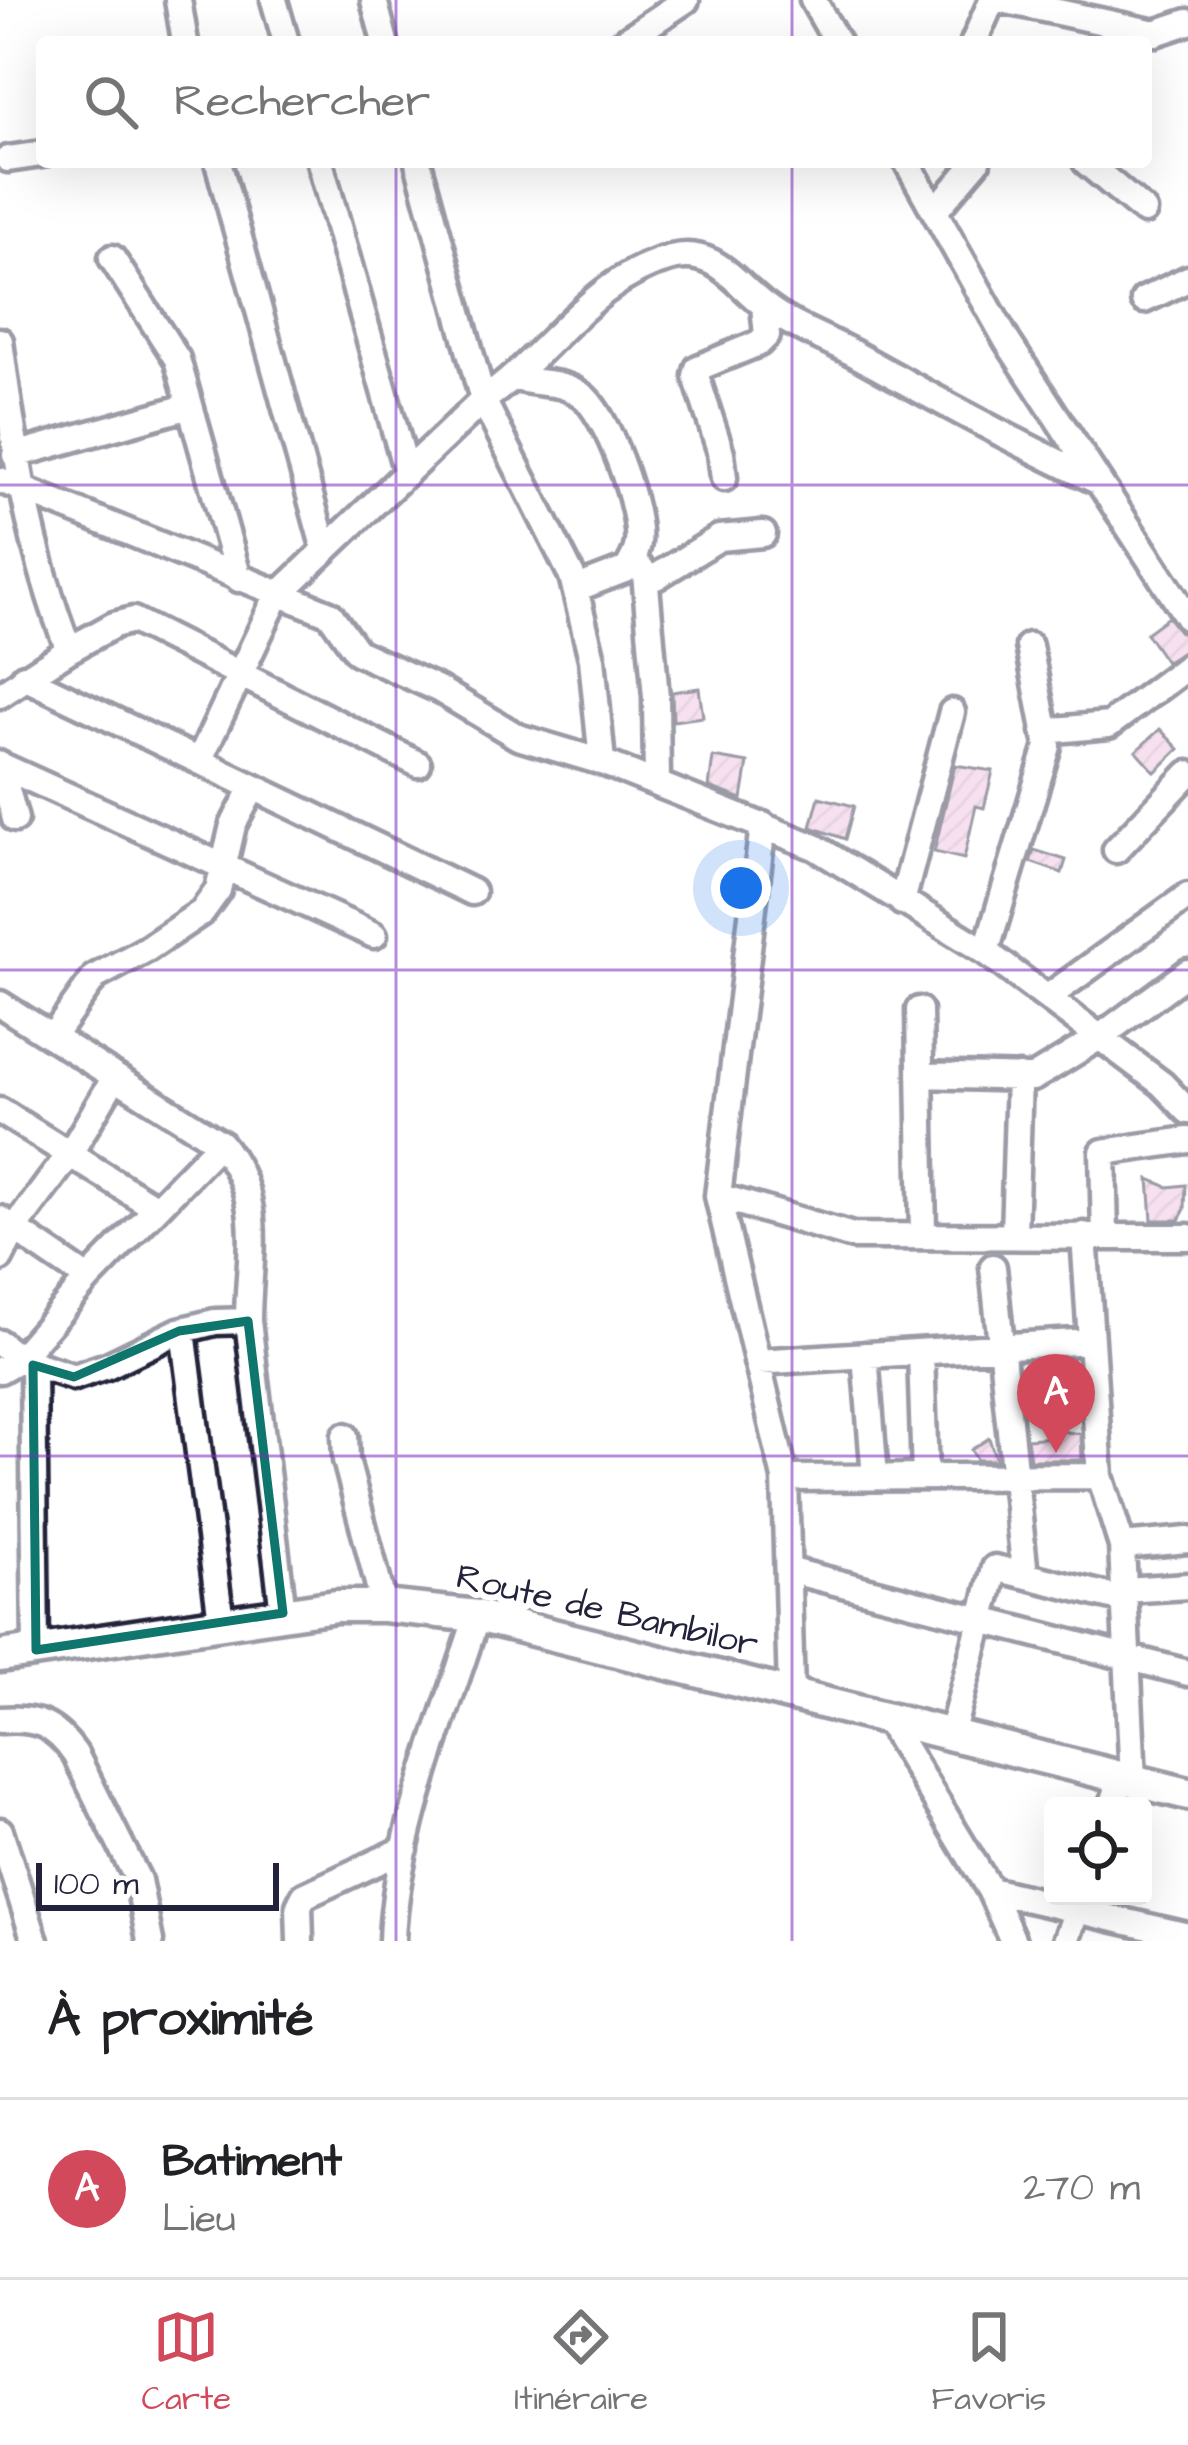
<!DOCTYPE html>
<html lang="fr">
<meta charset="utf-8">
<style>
:root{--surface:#fff;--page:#f2f2f2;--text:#202124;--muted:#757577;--line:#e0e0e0;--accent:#d1495b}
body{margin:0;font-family:"Architects Daughter",sans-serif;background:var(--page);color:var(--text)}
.controls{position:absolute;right:36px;bottom:36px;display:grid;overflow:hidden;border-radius:12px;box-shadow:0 12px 48px #0002}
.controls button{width:108px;height:108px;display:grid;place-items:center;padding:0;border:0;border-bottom:3px solid var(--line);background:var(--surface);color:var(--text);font:60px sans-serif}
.scale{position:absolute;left:36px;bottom:30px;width:243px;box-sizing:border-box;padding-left:12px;border:6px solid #22223b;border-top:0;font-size:33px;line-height:42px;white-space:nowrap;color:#22223b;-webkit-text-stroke:9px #fff;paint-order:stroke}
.you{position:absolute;left:741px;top:888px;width:42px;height:42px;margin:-30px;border:9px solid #fff;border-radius:50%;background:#1a73e8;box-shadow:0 0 0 18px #1a73e833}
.badge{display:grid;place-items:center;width:78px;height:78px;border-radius:50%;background:var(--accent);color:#fff;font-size:39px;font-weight:700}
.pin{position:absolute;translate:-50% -99px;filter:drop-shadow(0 3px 6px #0008)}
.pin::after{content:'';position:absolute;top:63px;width:42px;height:36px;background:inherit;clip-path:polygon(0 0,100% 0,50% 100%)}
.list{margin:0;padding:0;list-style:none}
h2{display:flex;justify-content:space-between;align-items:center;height:156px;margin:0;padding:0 48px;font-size:51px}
h2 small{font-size:39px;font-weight:400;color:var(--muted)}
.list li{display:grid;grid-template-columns:78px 1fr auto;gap:36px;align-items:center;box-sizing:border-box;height:180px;padding:0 48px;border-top:3px solid var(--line)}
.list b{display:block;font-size:45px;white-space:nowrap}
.list p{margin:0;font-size:39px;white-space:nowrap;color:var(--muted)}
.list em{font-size:39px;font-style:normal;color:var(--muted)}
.icon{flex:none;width:66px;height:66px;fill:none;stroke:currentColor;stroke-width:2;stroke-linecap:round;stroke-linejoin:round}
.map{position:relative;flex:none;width:1188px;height:1941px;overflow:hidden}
.search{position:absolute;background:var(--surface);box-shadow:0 12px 48px #0002;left:36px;right:36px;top:36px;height:132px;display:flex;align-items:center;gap:30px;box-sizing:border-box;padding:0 42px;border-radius:12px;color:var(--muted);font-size:45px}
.sheet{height:336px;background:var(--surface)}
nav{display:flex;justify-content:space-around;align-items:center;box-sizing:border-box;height:168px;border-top:3px solid var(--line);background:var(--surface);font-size:33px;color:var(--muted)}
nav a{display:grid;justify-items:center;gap:6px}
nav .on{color:var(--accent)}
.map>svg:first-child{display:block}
.building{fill:url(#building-hatch);stroke:#22223b;stroke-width:3}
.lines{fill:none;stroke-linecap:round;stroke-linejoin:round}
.minor-casing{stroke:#22223b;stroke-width:33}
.major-casing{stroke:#22223b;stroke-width:39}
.minor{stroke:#fff;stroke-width:24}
.major{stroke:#fff;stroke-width:30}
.marked{fill:none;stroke:#0f766e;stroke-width:9;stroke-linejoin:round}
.grid{fill:none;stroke:#7b2cbf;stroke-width:3;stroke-opacity:0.55}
.labels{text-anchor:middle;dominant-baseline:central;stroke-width:12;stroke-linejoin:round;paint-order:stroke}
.street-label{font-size:36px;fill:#22223b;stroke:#fff}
</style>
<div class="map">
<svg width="1188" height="1941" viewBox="0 0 1188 1941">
<defs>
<pattern id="building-hatch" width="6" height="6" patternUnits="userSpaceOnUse" patternTransform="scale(3)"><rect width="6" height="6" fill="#edbbdb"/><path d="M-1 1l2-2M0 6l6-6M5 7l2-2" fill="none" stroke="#cba0bd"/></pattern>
</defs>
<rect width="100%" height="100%" fill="#fff"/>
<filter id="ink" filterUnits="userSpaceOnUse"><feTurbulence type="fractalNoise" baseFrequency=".00833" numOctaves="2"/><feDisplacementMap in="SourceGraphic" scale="24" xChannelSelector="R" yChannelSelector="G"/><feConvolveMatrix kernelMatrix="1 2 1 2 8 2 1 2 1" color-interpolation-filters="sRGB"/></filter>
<g filter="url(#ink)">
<!-- building -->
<path class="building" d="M1168 617 1180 632 1188 634V650L1166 662 1146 633Z
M699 688 703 717 673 721 672 692Z
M1160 729 1179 749 1155 772 1136 751Z
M713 757 748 763 742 799 709 787Z
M955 765 993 771 984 808 976 806 964 859 934 852Z
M819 797 854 806 845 839 811 827Z
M1034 850 1066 860 1062 873 1030 862Z
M1149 1179 1168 1187 1186 1185 1185 1209 1179 1220H1152Z
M1053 1430 1081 1434 1082 1460H1030L1027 1439 1054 1437Z
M989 1438 996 1460H977L971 1450Z"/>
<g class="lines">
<defs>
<path id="minor" d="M178 0 185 42
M274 0 286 42
M374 0 385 42
M813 0 837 42
M1002 0 1155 33 1188 22
M623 42 686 0
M974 42 992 0
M8 159 42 154
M218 162 325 550
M320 162 407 473
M418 162 483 400 572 576 592 659 602 762
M907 162 1007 341 1188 618
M1086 162 1144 211
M935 211 977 162
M112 258 177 359 239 579
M1144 300 1188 279
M0 341C14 448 29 549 69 650L0 695
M516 378C539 385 560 380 580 394 607 411 642 511 638 543 637 552 632 561 627 569L575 589
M15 455 190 406
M724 478 721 453 696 376 698 368 759 343 767 335 764 306
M0 480 330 614 357 652 438 689 518 737 602 762 815 847 986 952 1162 1084 1188 1111
M638 565 645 574 656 577 719 538 763 534
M645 574 656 697 657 783
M69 650 114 625 133 620 418 764
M24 677 472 892
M1044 731 1109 725 1188 666
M199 761 277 596 483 400C547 358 591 278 671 258 714 247 734 282 764 305 788 325 825 338 853 353 934 398 1014 442 1097 481
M0 764 15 819
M0 765 374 935
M763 825 718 1196 785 1478 791 1693
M1116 850 1188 774
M902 902 952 712
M986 952 1048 746 1029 646
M1048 997 1188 896
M0 1004 220 1143C267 1200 248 1255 248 1321L215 1322 179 1331 107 1366 74 1377 19 1359 0 1370
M919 1010 923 1235
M53 1036 95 977 147 949 202 912 218 890 233 825 253 788
M920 1075 1033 1078 1100 1037 1188 972
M0 1111 156 1208
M718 1196 853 1236 1188 1237
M0 1219 88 1279
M1014 1234 1019 1077
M1084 1235 1100 1476 1122 1546 1188 1540
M1105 1236 1103 1152 1188 1140
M0 1258 15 1228 69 1155 115 1077
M993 1267 1025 1575
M248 1321 283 1613
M183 1331 221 1621
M0 1343 19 1359 88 1279 220 1143
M921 1352 925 1477
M865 1355 875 1477
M757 1362 1091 1341
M33 1365 36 1650
M345 1436 346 1460 384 1606
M785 1478 1100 1476
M1122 1546 1133 1780
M788 1570 1188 1673
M1124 1590 1188 1586
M886 1718 990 1890 1013 1941
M0 1720C36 1717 54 1724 75 1754L138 1880 150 1941
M951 1735 995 1568 1124 1600
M1112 1806 1122 1777
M0 1831 35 1941
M990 1890 1188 1936
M300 1941 299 1906 304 1896 405 1849
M392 1941C395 1836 445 1717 477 1616
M1066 1941 1081 1898"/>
<path id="major" d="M0 1656 336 1606H384L477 1616 1188 1794"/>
</defs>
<!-- minor casing -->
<use href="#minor" class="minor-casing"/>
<!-- major casing -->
<use href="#major" class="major-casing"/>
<!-- minor -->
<use href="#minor" class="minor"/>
<!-- major -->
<use href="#major" class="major"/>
</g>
</g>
<!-- marked area -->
<path d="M0 0H1188V1941H0ZM248 1321 283 1613 36 1650 33 1365 74 1377 179 1331Z" fill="#fff" fill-opacity=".55" fill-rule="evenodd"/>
<path class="marked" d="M248 1321 283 1613 36 1650 33 1365 74 1377 179 1331Z"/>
<!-- grid -->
<path class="grid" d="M396 0V42M792 0V42M396 162V1941M792 162V1941M0 485H1188M0 970H1188M0 1456H1188"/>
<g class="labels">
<!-- street labels -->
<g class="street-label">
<text transform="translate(607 1611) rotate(13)">Route de Bambilor</text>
</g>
</g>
</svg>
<div class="controls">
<button><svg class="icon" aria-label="locate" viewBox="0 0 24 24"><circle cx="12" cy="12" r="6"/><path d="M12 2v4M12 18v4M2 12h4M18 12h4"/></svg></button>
</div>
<div class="scale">100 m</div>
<div class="you"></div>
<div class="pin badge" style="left:1056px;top:1453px">A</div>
<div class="search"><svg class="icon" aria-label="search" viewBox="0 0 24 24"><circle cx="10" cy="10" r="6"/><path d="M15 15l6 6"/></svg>Rechercher</div>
</div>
<section class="sheet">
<h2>À proximité<small></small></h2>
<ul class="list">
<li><span class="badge">A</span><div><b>Batiment</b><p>Lieu</p></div><em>270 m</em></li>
</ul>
</section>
<nav>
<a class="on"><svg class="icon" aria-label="map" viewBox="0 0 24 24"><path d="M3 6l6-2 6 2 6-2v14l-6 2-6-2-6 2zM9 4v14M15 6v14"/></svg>Carte</a>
<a><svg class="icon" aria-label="directions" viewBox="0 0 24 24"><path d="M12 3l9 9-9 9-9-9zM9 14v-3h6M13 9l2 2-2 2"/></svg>Itinéraire</a>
<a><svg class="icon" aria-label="saved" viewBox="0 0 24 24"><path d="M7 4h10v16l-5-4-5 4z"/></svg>Favoris</a>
</nav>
